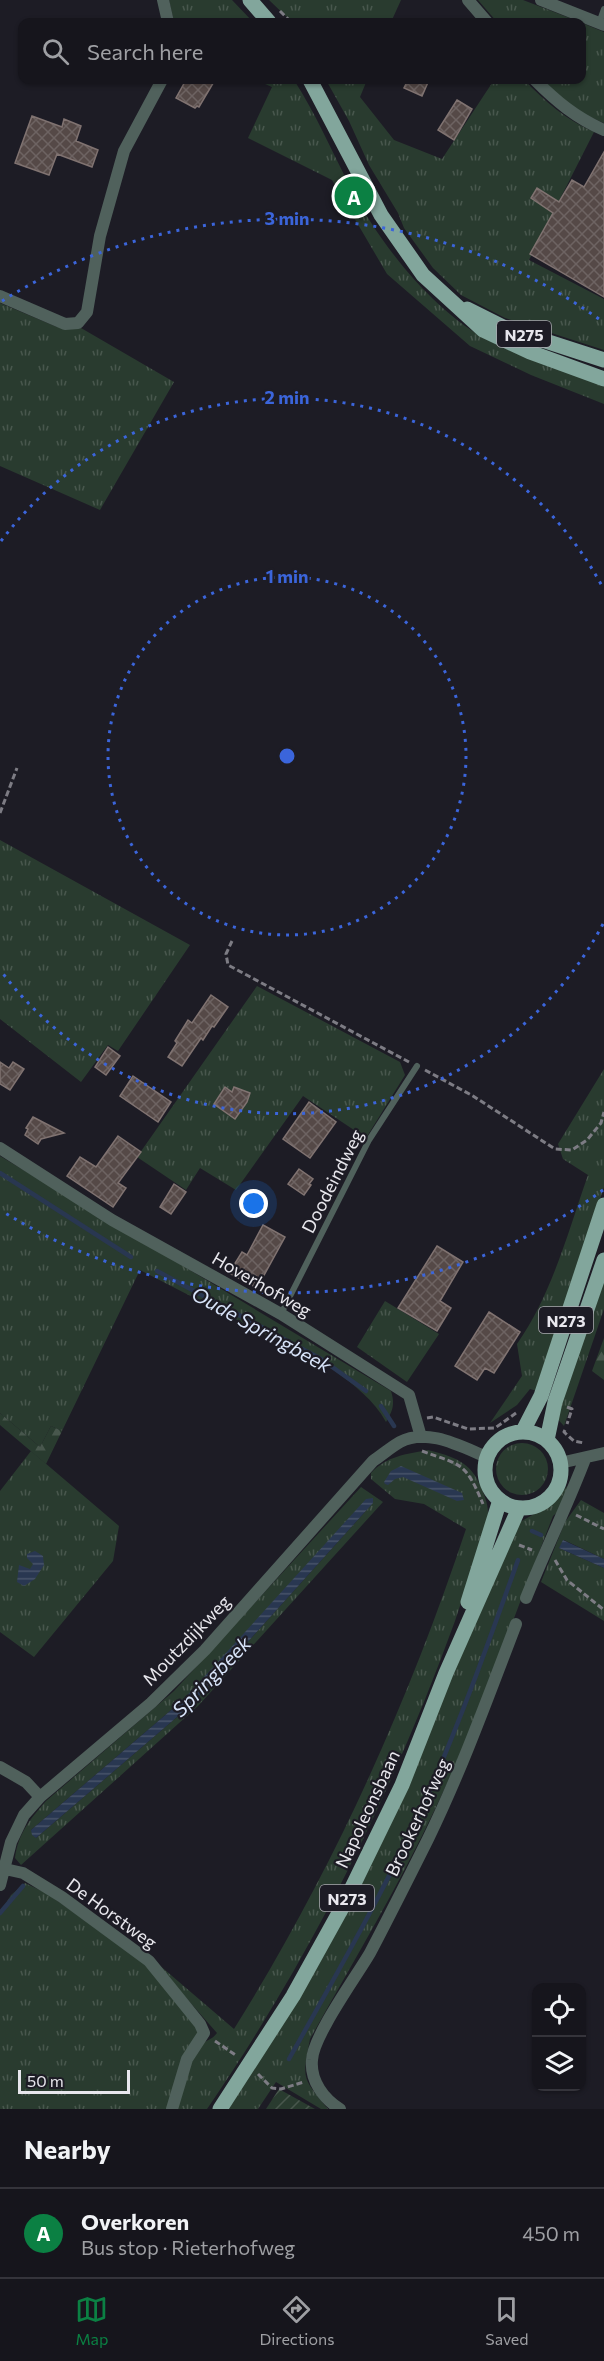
<!DOCTYPE html>
<meta charset="utf-8">
<style>
:root{--surface:#16151c;--page:#232229;--text:#f1f3f6;--muted:#9e9fa3;--line:#35343b;--accent:#0b8043}
body{margin:0;font-family:Commissioner,sans-serif;background:var(--page);color:var(--text)}
.controls{position:absolute;right:18px;bottom:18px;display:grid;overflow:hidden;border-radius:12px;box-shadow:0 2px 4px #0004}
.controls button{width:54px;height:54px;display:grid;place-items:center;padding:0;border:0;border-bottom:2px solid var(--line);background:var(--surface);color:var(--text);font:30px sans-serif}
.scale{position:absolute;left:18px;bottom:15px;width:112px;box-sizing:border-box;padding-left:6px;border:3px solid #e8e7ed;border-top:0;font-size:16px;line-height:21px;white-space:nowrap;color:#e8e7ed;-webkit-text-stroke:4px #1d1c25;paint-order:stroke}
.you{position:absolute;left:254px;top:1204px;width:21px;height:21px;margin:-15px;border:4px solid #fff;border-radius:50%;background:#1a73e8;box-shadow:0 0 0 9px #1a73e833}
.badge{display:grid;place-items:center;width:39px;height:39px;border-radius:50%;background:var(--accent);color:#fff;font-size:20px;font-weight:700}
.pin{position:absolute;translate:-50% -50%;border:3px solid #fff;box-shadow:0 2px 6px #0006}
.list{margin:0;padding:0;list-style:none}
h2{display:flex;justify-content:space-between;align-items:center;height:78px;margin:0;padding:0 24px;font-size:26px}
h2 small{font-size:20px;font-weight:400;color:var(--muted)}
.list li{display:grid;grid-template-columns:39px 1fr auto;gap:18px;align-items:center;box-sizing:border-box;height:90px;padding:0 24px;border-top:2px solid var(--line)}
.list b{display:block;font-size:22px;white-space:nowrap}
.list p{margin:0;font-size:20px;white-space:nowrap;color:var(--muted)}
.list em{font-size:20px;font-style:normal;color:var(--muted)}
.icon{flex:none;width:33px;height:33px;fill:none;stroke:currentColor;stroke-width:2;stroke-linecap:round;stroke-linejoin:round}
.map{position:relative;flex:none;width:604px;height:2109px;overflow:hidden}
.search{position:absolute;background:var(--surface);box-shadow:0 2px 4px #0004;left:18px;right:18px;top:18px;height:66px;display:flex;align-items:center;gap:15px;box-sizing:border-box;padding:0 21px;border-radius:12px;color:var(--muted);font-size:22px}
.sheet{height:168px;background:var(--surface)}
nav{display:flex;justify-content:space-around;align-items:center;box-sizing:border-box;height:84px;border-top:2px solid var(--line);background:var(--surface);font-size:16px;color:var(--muted)}
nav a{display:grid;justify-items:center;gap:3px}
nav .on{color:var(--accent)}
.map>svg:first-child{display:block}
.grass{fill:url(#grass-tufts);fill-rule:evenodd}
.forest{fill:url(#forest-firs)}
.garden{fill:url(#garden-furrows)}
.water{fill:url(#water-rules)}
.lines{fill:none;stroke-linecap:round;stroke-linejoin:round}
.stream{stroke:#293751;stroke-width:4.5}
.building{fill:url(#building-cross-hatch);stroke:#807371;stroke-width:1.5}
.path{stroke:#7d7c84;stroke-width:3;stroke-dasharray:6 3;stroke-linecap:butt}
.lane{stroke:#50615c;stroke-width:6}
.street{stroke:#50615c;stroke-width:12}
.primary{stroke:#82a69c;stroke-width:15}
.ring{fill:none;stroke:#3b65db;stroke-width:3;stroke-dasharray:3 6}
.labels{text-anchor:middle;dominant-baseline:central;stroke-width:4.5;stroke-linejoin:round;paint-order:stroke}
.shield{fill:#1d1c25;stroke:#abaab1;stroke-width:1.5}
.shield-label{font-size:16px;font-weight:bold;fill:#e8e7ed}
.street-label{font-size:18px;fill:#e8e7ed;stroke:#1d1c25}
.water-label{font-size:20px;font-style:italic;fill:#d8e4f9;stroke:#1d1c25}
.centre{fill:#3b65db;stroke:#1d1c25;stroke-width:3}
.ring-label{font-size:18px;text-anchor:middle;font-weight:bold;fill:#3b65db;stroke:#1d1c25;stroke-width:4.5;stroke-linejoin:round;paint-order:stroke}
</style>
<div class="map">
<svg width="604" height="2109" viewBox="0 0 604 2109">
<defs>
<pattern id="grass-tufts" width="24" height="20" patternUnits="userSpaceOnUse" patternTransform="scale(1.5)"><rect width="24" height="20" fill="#293b2f"/><path d="M3 7l-1-3M5 7V3M7 7l1-3M15 17l-1-3M17 17v-4M19 17l1-3" fill="none" stroke="#48574d"/></pattern>
<pattern id="forest-firs" width="22" height="20" patternUnits="userSpaceOnUse" patternTransform="scale(1.5)"><rect width="22" height="20" fill="#293b2f"/><path d="M5 1l3.5 6h-7zM16 11l3.5 6h-7z" fill="#48574d"/></pattern>
<pattern id="garden-furrows" width="10" height="10" patternUnits="userSpaceOnUse" patternTransform="scale(1.5)"><rect width="10" height="10" fill="#293b2f"/><path d="M-1 1l2-2M0 10L10 0M9 11l2-2" fill="none" stroke="#48574d"/></pattern>
<pattern id="water-rules" width="6" height="5" patternUnits="userSpaceOnUse" patternTransform="scale(1.5)"><rect width="6" height="5" fill="#293751"/><path d="M0 2.5h6" fill="none" stroke="#48546a"/></pattern>
<pattern id="building-cross-hatch" width="8" height="8" patternUnits="userSpaceOnUse" patternTransform="scale(1.5)"><rect width="8" height="8" fill="#554947"/><path d="M0 0l8 8M0 8l8-8" fill="none" stroke="#6d6362"/></pattern>
</defs>
<rect width="100%" height="100%" fill="#1d1c25"/>
<!-- grass -->
<path class="grass" d="M169 0H232L253 22H174Z
M269 0H401L391 22H292Z
M478 0H523L580 22H497Z
M582 23 604 32V123C575 110 564 104 544 80H582Z
M256 80H294C316 114 332 152 351 188 379 243 434 313 490 341 525 359 567 371 604 385V404L531 375 470 346 387 274 332 180 248 138 272 87Z
M326 80H367L360 97 394 140 442 159 494 80H524C546 102 565 119 594 132L529 260 604 299V350L505 318 461 295 433 268 404 228 398 213 369 165 349 121Z
M0 303 57 327 81 328 174 382 100 510 0 466Z
M0 840 190 945 118 1051 108 1045 81 1082 0 1019Z
M257 986 400 1062 405 1075 366 1138 303 1096 236 1190 200 1168 186 1190 137 1157Z
M604 1069V1187L537 1391 530 1389 517 1405 490 1423 522 1376 517 1344C552 1294 568 1232 588 1175L563 1159 558 1144Z
M0 1156 391 1391C395 1404 393 1410 386 1422 374 1400 354 1385 334 1370L140 1270 62 1431 51 1426 40 1447 0 1413Z
M604 1272V1309L564 1426 554 1415Z
M385 1301 439 1334 407 1382 357 1347Z
M496 1469a26 26 0 1 1 52 0a26 26 0 1 1-52 0Z
M428 1450C454 1457 470 1461 481 1487 484 1495 488 1503 488 1513 488 1521 483 1531 481 1539 473 1566 464 1594 455 1621 393 1792 310 1959 207 2109H175C182 2088 186 2061 201 2045 206 2040 212 2040 217 2033L151 1958 234 2029C332 1872 408 1704 466 1529L424 1504 395 1499 371 1479V1473C387 1456 406 1454 428 1450Z
M31 1451 119 1526 113 1561 34 1657 0 1632V1491Z
M572 1481 562 1508 553 1516C515 1613 481 1713 436 1807 398 1887 353 1962 310 2039 302 2080 302 2077 328 2109H321L276 2082 258 2109H228L348 1908 520 1522 550 1505Z
M361 1487 383 1502 198 1706 21 1865 15 1858C18 1834 30 1819 46 1801L174 1691ZM373 1503 191 1705 36 1838 31 1830 184 1699Z
M581 1500 604 1513V1559L564 1540 559 1548 604 1568V1621L541 1582 565 1522Z
M25 1883 46 1893 146 1963 199 2031 168 2109H0V1913L11 1895Z"/>
<!-- forest -->
<path class="forest" d="M604 1338V1380L592 1371Z
M0 1413 40 1447 51 1426 62 1431 46 1464 0 1425Z"/>
<!-- garden -->
<path class="garden" d="M279 2089 315 2109H266Z"/>
<!-- water -->
<path class="water" d="M401 1466 462 1493 464 1500 457 1501 403 1477 395 1479 388 1485 385 1484 384 1482 391 1471Z
M373 1498V1503L191 1705 36 1838 32 1835 31 1830 184 1699 366 1499Z
M563 1540 604 1559V1568L559 1548Z
M35 1551 43 1556 44 1565 35 1579 24 1586 17 1582 19 1565 30 1569 33 1564 27 1558V1554Z"/>
<g class="lines">
<!-- stream -->
<path class="stream" d="M0 1173 131 1257
M157 1271 321 1359 366 1391
M381 1406 394 1426
M532 1531 541 1535
M0 1913 23 1886
M289 2059C335 1977 382 1895 421 1810 458 1728 488 1644 518 1560"/>
</g>
<!-- building -->
<path class="building" d="M186 80H215L199 107 197 106 195 108 176 98Z
M408 80H429L422 96 404 88Z
M457 100 472 109 454 140 438 130Z
M32 116 62 127 64 119 81 126 76 141 98 150 92 167 57 154 49 175 15 163Z
M604 152V297L530 254 553 213 531 198 537 188 559 202 572 180 584 187Z
M211 995 228 1007 214 1027 212 1026 203 1040 201 1038 182 1066 168 1057 177 1043 175 1041 188 1020 192 1023Z
M108 1047 120 1056 106 1075 95 1067Z
M0 1062 9 1068 13 1062 24 1069 10 1090 0 1084Z
M133 1076 171 1102 158 1122 120 1096Z
M225 1087 232 1092 234 1087 250 1093 247 1102 235 1119 214 1104Z
M309 1102 336 1122 310 1158 283 1139Z
M33 1117 64 1133 41 1139 38 1144 25 1135 28 1129 26 1128Z
M118 1136 141 1152 118 1183 126 1188 113 1207 67 1176 80 1157 96 1167Z
M299 1169 313 1179 309 1184 311 1185 304 1195 288 1184Z
M174 1184 186 1192 171 1214 160 1207Z
M263 1225 285 1237 257 1288 229 1273 242 1252 247 1255Z
M437 1246 463 1262 440 1301 451 1308 437 1331 398 1308Z
M489 1312 520 1332 494 1373 485 1368 477 1380 455 1366Z"/>
<g class="lines">
<!-- path -->
<path class="path" d="M280 11 291 22
M0 813 17 768
M232 941 226 954 228 965 409 1062
M425 1070 473 1096 555 1149 572 1150 587 1140 601 1123 604 1112
M567 1407 572 1409 567 1424
M427 1418 433 1417 468 1429 495 1428 516 1413
M565 1430 564 1432 574 1441 584 1443
M422 1451C463 1466 465 1462 483 1504
M576 1515 604 1529
M519 1545 532 1550
M555 1560 567 1580 604 1610
M215 2041 237 2056
M258 2074 272 2088 281 2089 304 2082"/>
<!-- lane -->
<path class="lane" d="M599 23 604 9
M281 1314 369 1140 417 1066"/>
<!-- street -->
<path class="street" d="M163 0 168 22
M468 0 487 22
M541 0 604 25
M535 80C556 101 576 118 604 130
M0 296 65 324 78 323 87 312 100 236 124 151 162 80
M0 1148 112 1220 281 1314 409 1395 421 1437
M560 1463 604 1453
M526 1598C545 1551 567 1506 585 1459
M0 1767 26 1782 40 1797
M5 1869 23 1873 62 1897 149 1961 200 2024 204 2033 187 2059 172 2109
M0 1885 11 1842 24 1815 40 1797 151 1703 205 1650 373 1461C382 1455 391 1447 400 1442 427 1427 462 1447 487 1457
M340 2109C324 2099 310 2081 312 2060 313 2036 356 1977 370 1953 390 1915 409 1877 428 1839 462 1769 488 1697 516 1624"/>
<!-- primary -->
<path class="primary" d="M250 0 269 22
M310 80 381 215 423 275 483 330 530 352 604 379
M467 309 505 328 604 360
M523 1431 541 1396 604 1205
M485 1470a38 38 0 1 1 76 0a38 38 0 1 1-76 0Z
M547 1440 555 1402 604 1260
M468 1602 500 1500
M220 2109 293 1996 344 1904 402 1785 446 1673 519 1508"/>
</g>
<!-- distance rings -->
<g class="ring">
<circle cx="287" cy="756" r="179"/>
<path d="M603 924A358 358 0 0 1 1 971M1 541A358 358 0 0 1 603 588"/>
<path d="M603 1190A537 537 0 0 1 2 1211M2 301A537 537 0 0 1 603 322"/>
</g>
<g class="labels">
<!-- shield labels -->
<g class="shield">
<rect x="497" y="321" width="54" height="26" rx="4.5"/>
<rect x="539" y="1307" width="54" height="26" rx="4.5"/>
<rect x="320" y="1885" width="54" height="26" rx="4.5"/>
</g>
<g class="shield-label">
<text x="524" y="334">N275</text>
<text x="566" y="1320">N273</text>
<text x="347" y="1898">N273</text>
</g>
<!-- street labels -->
<g class="street-label">
<text transform="translate(332 1181) rotate(-63)">Doodeindweg</text>
<text transform="translate(262 1284) rotate(30)">Hoverhofweg</text>
<text transform="translate(186 1640) rotate(-46)">Moutzdijkweg</text>
<text transform="translate(367 1809) rotate(-65)">Napoleonsbaan</text>
<text transform="translate(417 1817) rotate(-65)">Brookerhofweg</text>
<text transform="translate(112 1913) rotate(36)">De Horstweg</text>
</g>
<!-- water labels -->
<g class="water-label">
<text transform="translate(262 1329) rotate(29)">Oude Springbeek</text>
<text transform="translate(211 1676) rotate(-46)">Springbeek</text>
</g>
</g>
<circle cx="287" cy="756" r="9" class="centre"/>
<g class="ring-label">
<text x="287" y="225">3 min</text>
<text x="287" y="404">2 min</text>
<text x="287" y="583">1 min</text>
</g>
</svg>
<div class="controls">
<button><svg class="icon" aria-label="locate" viewBox="0 0 24 24"><circle cx="12" cy="12" r="6"/><path d="M12 2v4M12 18v4M2 12h4M18 12h4"/></svg></button>
<button><svg class="icon" aria-label="layers" viewBox="0 0 24 24"><path d="M12 4l9 5-9 5-9-5zM3 14l9 5 9-5"/></svg></button>
</div>
<div class="scale">50 m</div>
<div class="you"></div>
<div class="pin badge" style="left:354px;top:196px">A</div>
<div class="search"><svg class="icon" aria-label="search" viewBox="0 0 24 24"><circle cx="10" cy="10" r="6"/><path d="M15 15l6 6"/></svg>Search here</div>
</div>
<section class="sheet">
<h2>Nearby<small></small></h2>
<ul class="list">
<li><span class="badge">A</span><div><b>Overkoren</b><p>Bus stop · Rieterhofweg</p></div><em>450 m</em></li>
</ul>
</section>
<nav>
<a class="on"><svg class="icon" aria-label="map" viewBox="0 0 24 24"><path d="M3 6l6-2 6 2 6-2v14l-6 2-6-2-6 2zM9 4v14M15 6v14"/></svg>Map</a>
<a><svg class="icon" aria-label="directions" viewBox="0 0 24 24"><path d="M12 3l9 9-9 9-9-9zM9 14v-3h6M13 9l2 2-2 2"/></svg>Directions</a>
<a><svg class="icon" aria-label="saved" viewBox="0 0 24 24"><path d="M7 4h10v16l-5-4-5 4z"/></svg>Saved</a>
</nav>
